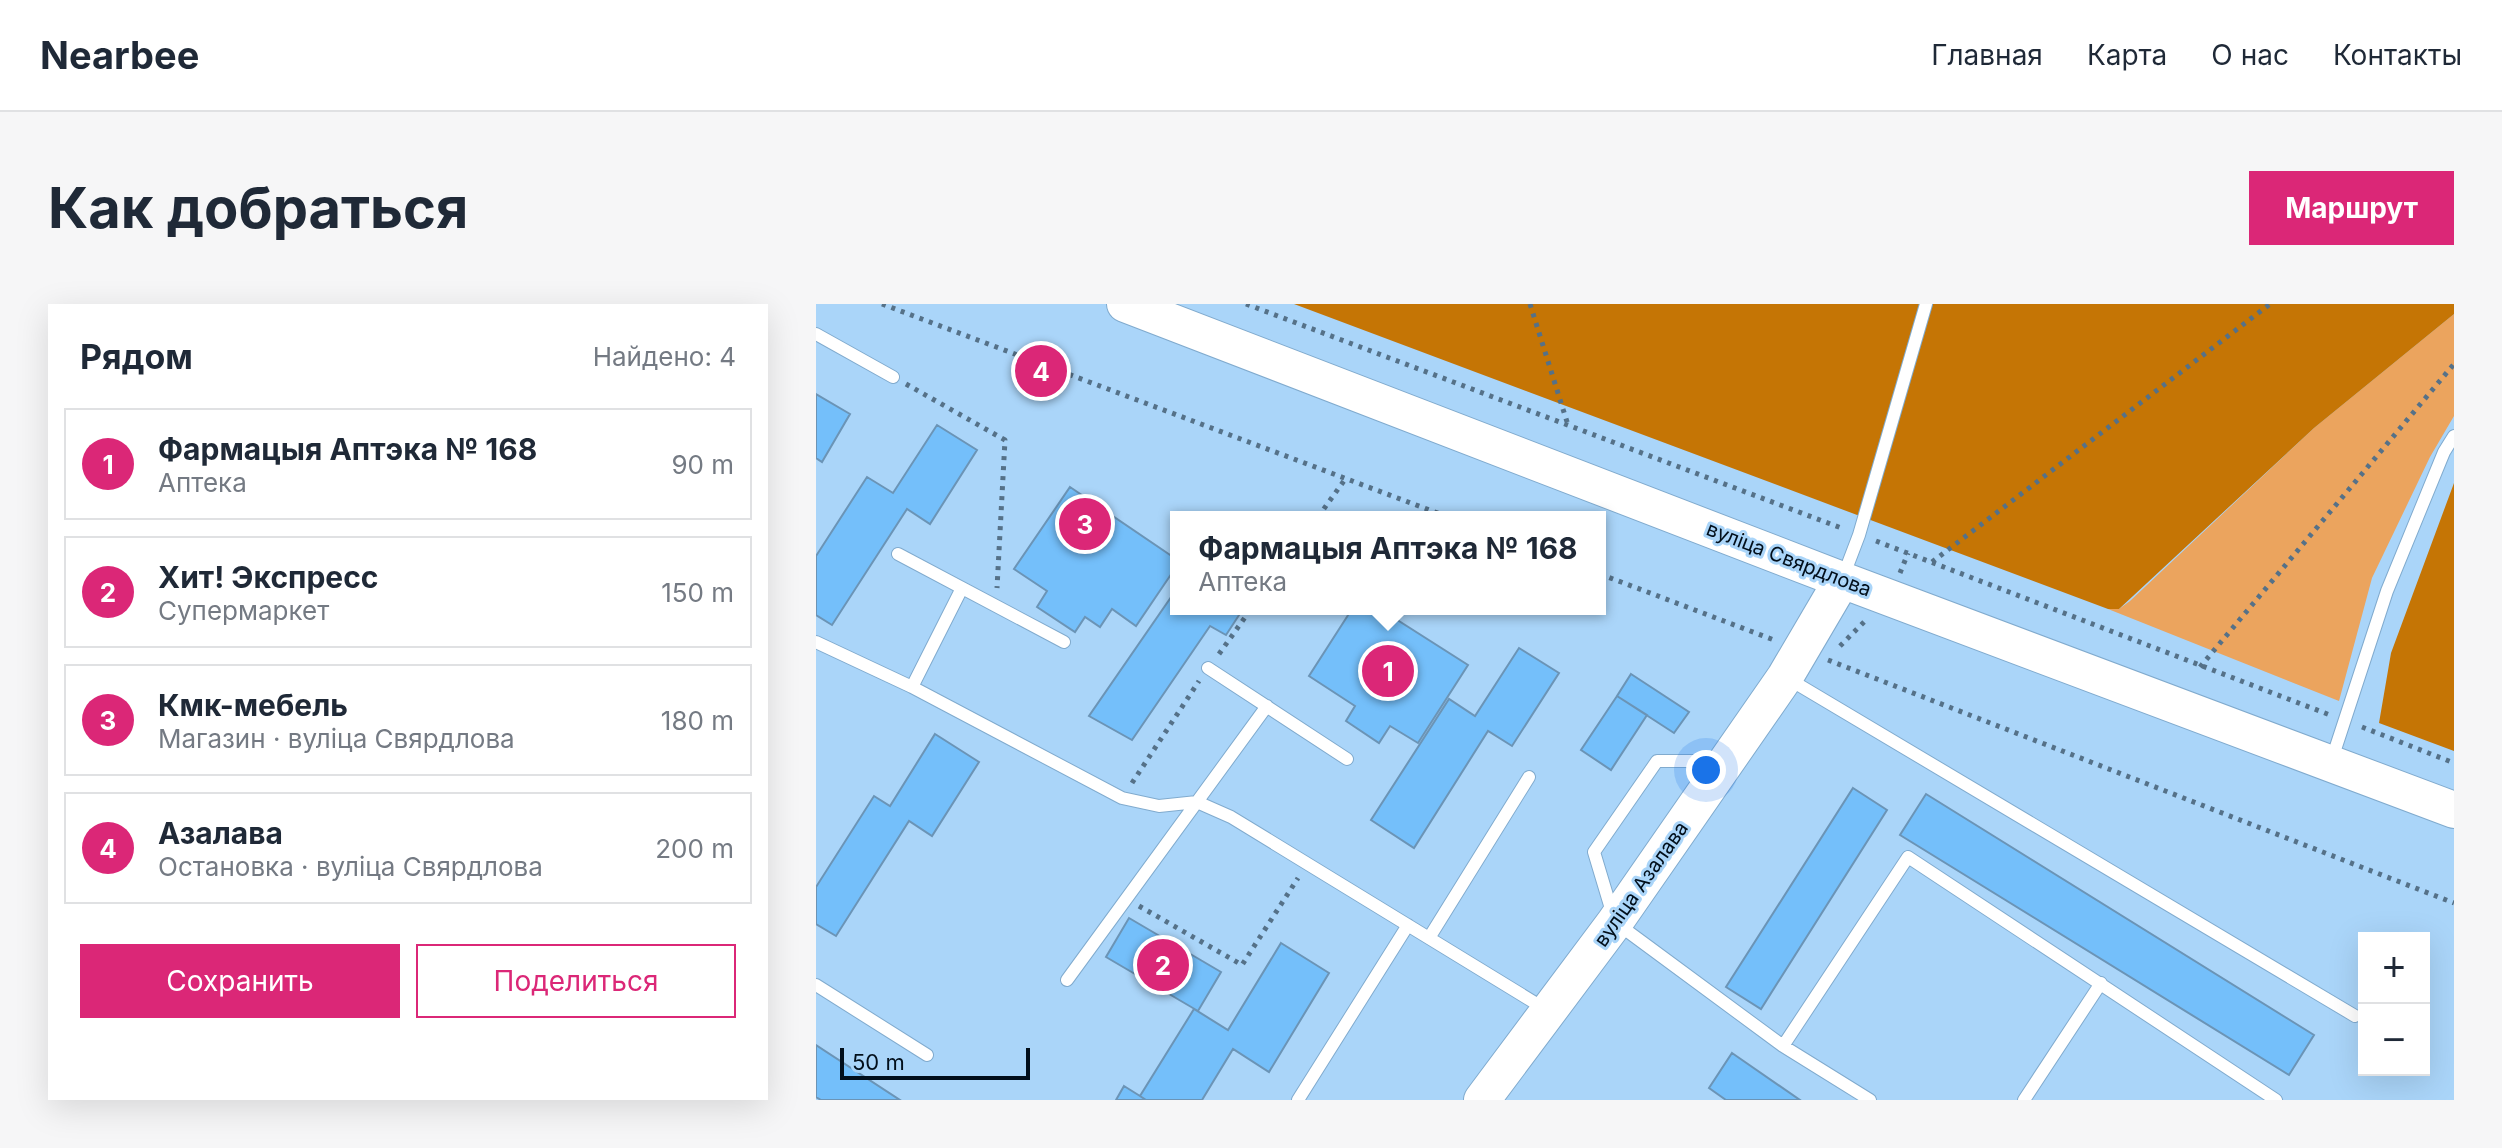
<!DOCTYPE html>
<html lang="ru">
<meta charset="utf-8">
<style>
:root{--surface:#fff;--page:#f6f6f7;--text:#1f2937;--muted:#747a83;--line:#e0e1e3;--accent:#db2777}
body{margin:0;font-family:Inter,sans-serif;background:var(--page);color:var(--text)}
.controls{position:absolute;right:24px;bottom:24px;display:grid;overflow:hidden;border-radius:0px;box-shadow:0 8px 32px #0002}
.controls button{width:72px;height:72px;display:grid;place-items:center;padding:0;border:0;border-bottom:2px solid var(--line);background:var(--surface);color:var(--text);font:40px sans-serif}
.scale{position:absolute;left:24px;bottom:20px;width:190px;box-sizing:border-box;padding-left:8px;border:4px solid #020f1b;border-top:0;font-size:22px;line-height:28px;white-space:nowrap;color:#020f1b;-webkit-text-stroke:6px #aad5f9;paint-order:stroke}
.you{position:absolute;left:890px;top:466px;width:28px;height:28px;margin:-20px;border:6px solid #fff;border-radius:50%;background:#1a73e8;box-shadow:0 0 0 12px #1a73e833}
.badge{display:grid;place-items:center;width:52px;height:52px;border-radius:50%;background:var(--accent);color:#fff;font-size:26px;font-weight:700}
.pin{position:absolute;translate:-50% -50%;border:4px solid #fff;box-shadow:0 2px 8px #0006}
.popup{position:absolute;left:354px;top:207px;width:436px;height:104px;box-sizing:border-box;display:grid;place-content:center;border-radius:0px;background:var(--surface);filter:drop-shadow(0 2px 6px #0005);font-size:26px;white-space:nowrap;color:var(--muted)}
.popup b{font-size:30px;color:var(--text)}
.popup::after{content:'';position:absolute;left:50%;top:100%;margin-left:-16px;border:16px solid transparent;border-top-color:var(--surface)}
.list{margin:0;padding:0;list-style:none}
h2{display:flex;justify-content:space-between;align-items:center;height:104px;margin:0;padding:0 32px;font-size:34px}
h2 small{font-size:26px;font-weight:400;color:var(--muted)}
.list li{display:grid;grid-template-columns:52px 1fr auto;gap:24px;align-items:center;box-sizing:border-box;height:112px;margin:0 16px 16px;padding:0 16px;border:2px solid var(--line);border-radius:0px}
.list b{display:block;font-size:30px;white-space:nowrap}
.list p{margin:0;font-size:26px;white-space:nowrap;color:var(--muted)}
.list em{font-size:26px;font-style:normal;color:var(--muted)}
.actions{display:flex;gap:16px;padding:24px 32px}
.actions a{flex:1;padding:18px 0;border:2px solid var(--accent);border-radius:0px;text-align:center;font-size:28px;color:var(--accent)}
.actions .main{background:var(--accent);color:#fff}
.map{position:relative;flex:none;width:1638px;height:796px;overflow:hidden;border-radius:0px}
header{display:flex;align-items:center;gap:48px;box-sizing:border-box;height:112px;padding:0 40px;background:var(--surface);border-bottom:2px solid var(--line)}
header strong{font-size:38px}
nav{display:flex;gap:44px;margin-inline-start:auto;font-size:28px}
.intro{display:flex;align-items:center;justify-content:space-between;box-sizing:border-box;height:192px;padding:0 48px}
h1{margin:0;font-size:56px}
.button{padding:20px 36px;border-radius:0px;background:var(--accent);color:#fff;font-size:28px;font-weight:700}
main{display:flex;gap:48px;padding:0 48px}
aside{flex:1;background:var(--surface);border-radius:0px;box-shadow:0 8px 32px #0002}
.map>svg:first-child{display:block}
.green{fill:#eba45e}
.forest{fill:#c57505}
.building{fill:#74bffa;stroke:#6b94b6;stroke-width:2}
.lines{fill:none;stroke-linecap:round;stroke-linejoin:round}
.lane-casing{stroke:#81abce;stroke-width:14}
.secondary-casing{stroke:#81abce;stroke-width:38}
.path{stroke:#557188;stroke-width:5;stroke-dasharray:4 6;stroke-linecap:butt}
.lane{stroke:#fff;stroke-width:12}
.secondary{stroke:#fff;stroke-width:36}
.labels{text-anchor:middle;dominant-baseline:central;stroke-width:6;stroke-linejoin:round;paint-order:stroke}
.street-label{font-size:20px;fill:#020f1b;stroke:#aad5f9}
</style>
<header>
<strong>Nearbee</strong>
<nav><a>Главная</a><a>Карта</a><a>О нас</a><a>Контакты</a></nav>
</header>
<div class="intro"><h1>Как добраться</h1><a class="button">Маршрут</a></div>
<main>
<aside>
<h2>Рядом<small>Найдено: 4</small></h2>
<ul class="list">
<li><span class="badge">1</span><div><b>Фармацыя Аптэка № 168</b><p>Аптека</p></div><em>90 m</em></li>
<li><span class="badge">2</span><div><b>Хит! Экспресс</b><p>Супермаркет</p></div><em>150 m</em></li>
<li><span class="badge">3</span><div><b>Кмк-мебель</b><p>Магазин · вуліца Свярдлова</p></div><em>180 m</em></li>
<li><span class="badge">4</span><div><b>Азалава</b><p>Остановка · вуліца Свярдлова</p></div><em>200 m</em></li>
</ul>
<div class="actions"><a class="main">Сохранить</a><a>Поделиться</a></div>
</aside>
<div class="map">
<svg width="1638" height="796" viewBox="0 0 1638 796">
<rect width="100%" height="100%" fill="#aad5f9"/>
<!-- green -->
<path class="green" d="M1638 10V112L1614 153 1556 274 1523 397 1292 305H1303L1314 297 1498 124Z"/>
<!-- forest -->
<path class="forest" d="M478 0H1638V10L1498 124 1303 305H1292Z
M1638 179V447L1563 419 1575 349Z"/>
<!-- building -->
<path class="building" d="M0 90 34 110 6 158 0 154Z
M121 121 161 146 114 220 91 205 16 321 0 311V252L51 173 77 189Z
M254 183 360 255V263L320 322 296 305 284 323 269 313 259 328 221 303 231 287 198 265Z
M360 286V305H427L410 331 394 322 316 436 273 412Z
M536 305H564L652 361 602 439 574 422 563 439 530 417 539 402 493 372Z
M703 344 743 369 696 442 672 427 598 544 555 516 633 395 659 412Z
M815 370 873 408 858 429 801 392Z
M801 392 831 411 795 466 765 446Z
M119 430 163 458 116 532 93 517 20 632 0 620V583L58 492 74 502Z
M1037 484 1071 506 945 705 910 683Z
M1110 490 1498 731 1473 771 1084 531Z
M313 614 405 668 382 707 290 653Z
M465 639 513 669 453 768 417 745 386 796H330L324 792 378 705 412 726Z
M0 741 84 796H5L0 793Z
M916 749 984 796H910L893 784Z
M308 782 324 792 330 796H300Z"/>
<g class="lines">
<defs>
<path id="lane" d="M0 30 77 73
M82 250 248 338
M1027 273 1043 231 1110 0
M0 338 96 383 306 494 343 502 381 498 415 513 729 705
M392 364 531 455
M971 374 1539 712
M96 383 146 284
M902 457H841L778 548 799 618 967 742 1054 796
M1515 458 1571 287 1628 148 1638 132
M613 634 713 473
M251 676 451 402
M0 681 111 751
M967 742 1092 553 1460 796
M482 796 592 621
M1208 796 1285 679"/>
<path id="secondary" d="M309 0 1026 276 1638 506
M666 796 799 618 969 373 1026 276"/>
</defs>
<!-- lane casing -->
<use href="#lane" class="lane-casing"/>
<!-- secondary casing -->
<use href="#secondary" class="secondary-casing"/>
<!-- path -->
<path class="path" d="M66 0 632 213
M430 0 1028 225
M714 0 752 121
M90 80 189 136 181 284
M502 213 530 174
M1060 237 1514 411
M1116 258 1454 0
M1084 269 1092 249
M784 270 958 336
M1024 342 1051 315
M403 350 435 305
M1012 356 1638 599
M1384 363 1638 60
M1546 423 1638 459
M316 479 383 377
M323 602 426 661 482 574"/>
<!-- lane -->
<use href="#lane" class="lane"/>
<!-- secondary -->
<use href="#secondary" class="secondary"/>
</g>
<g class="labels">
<!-- street labels -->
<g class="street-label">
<text transform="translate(973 255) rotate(21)">вуліца Свярдлова</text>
<text transform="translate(825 580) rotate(-55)">вуліца Азалава</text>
</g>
</g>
</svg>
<div class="controls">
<button>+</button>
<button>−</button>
</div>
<div class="scale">50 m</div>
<div class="you"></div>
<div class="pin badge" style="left:572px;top:367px">1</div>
<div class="popup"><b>Фармацыя Аптэка № 168</b>Аптека</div>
<div class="pin badge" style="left:347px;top:661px">2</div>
<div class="pin badge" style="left:269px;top:220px">3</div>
<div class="pin badge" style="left:225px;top:67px">4</div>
</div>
</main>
